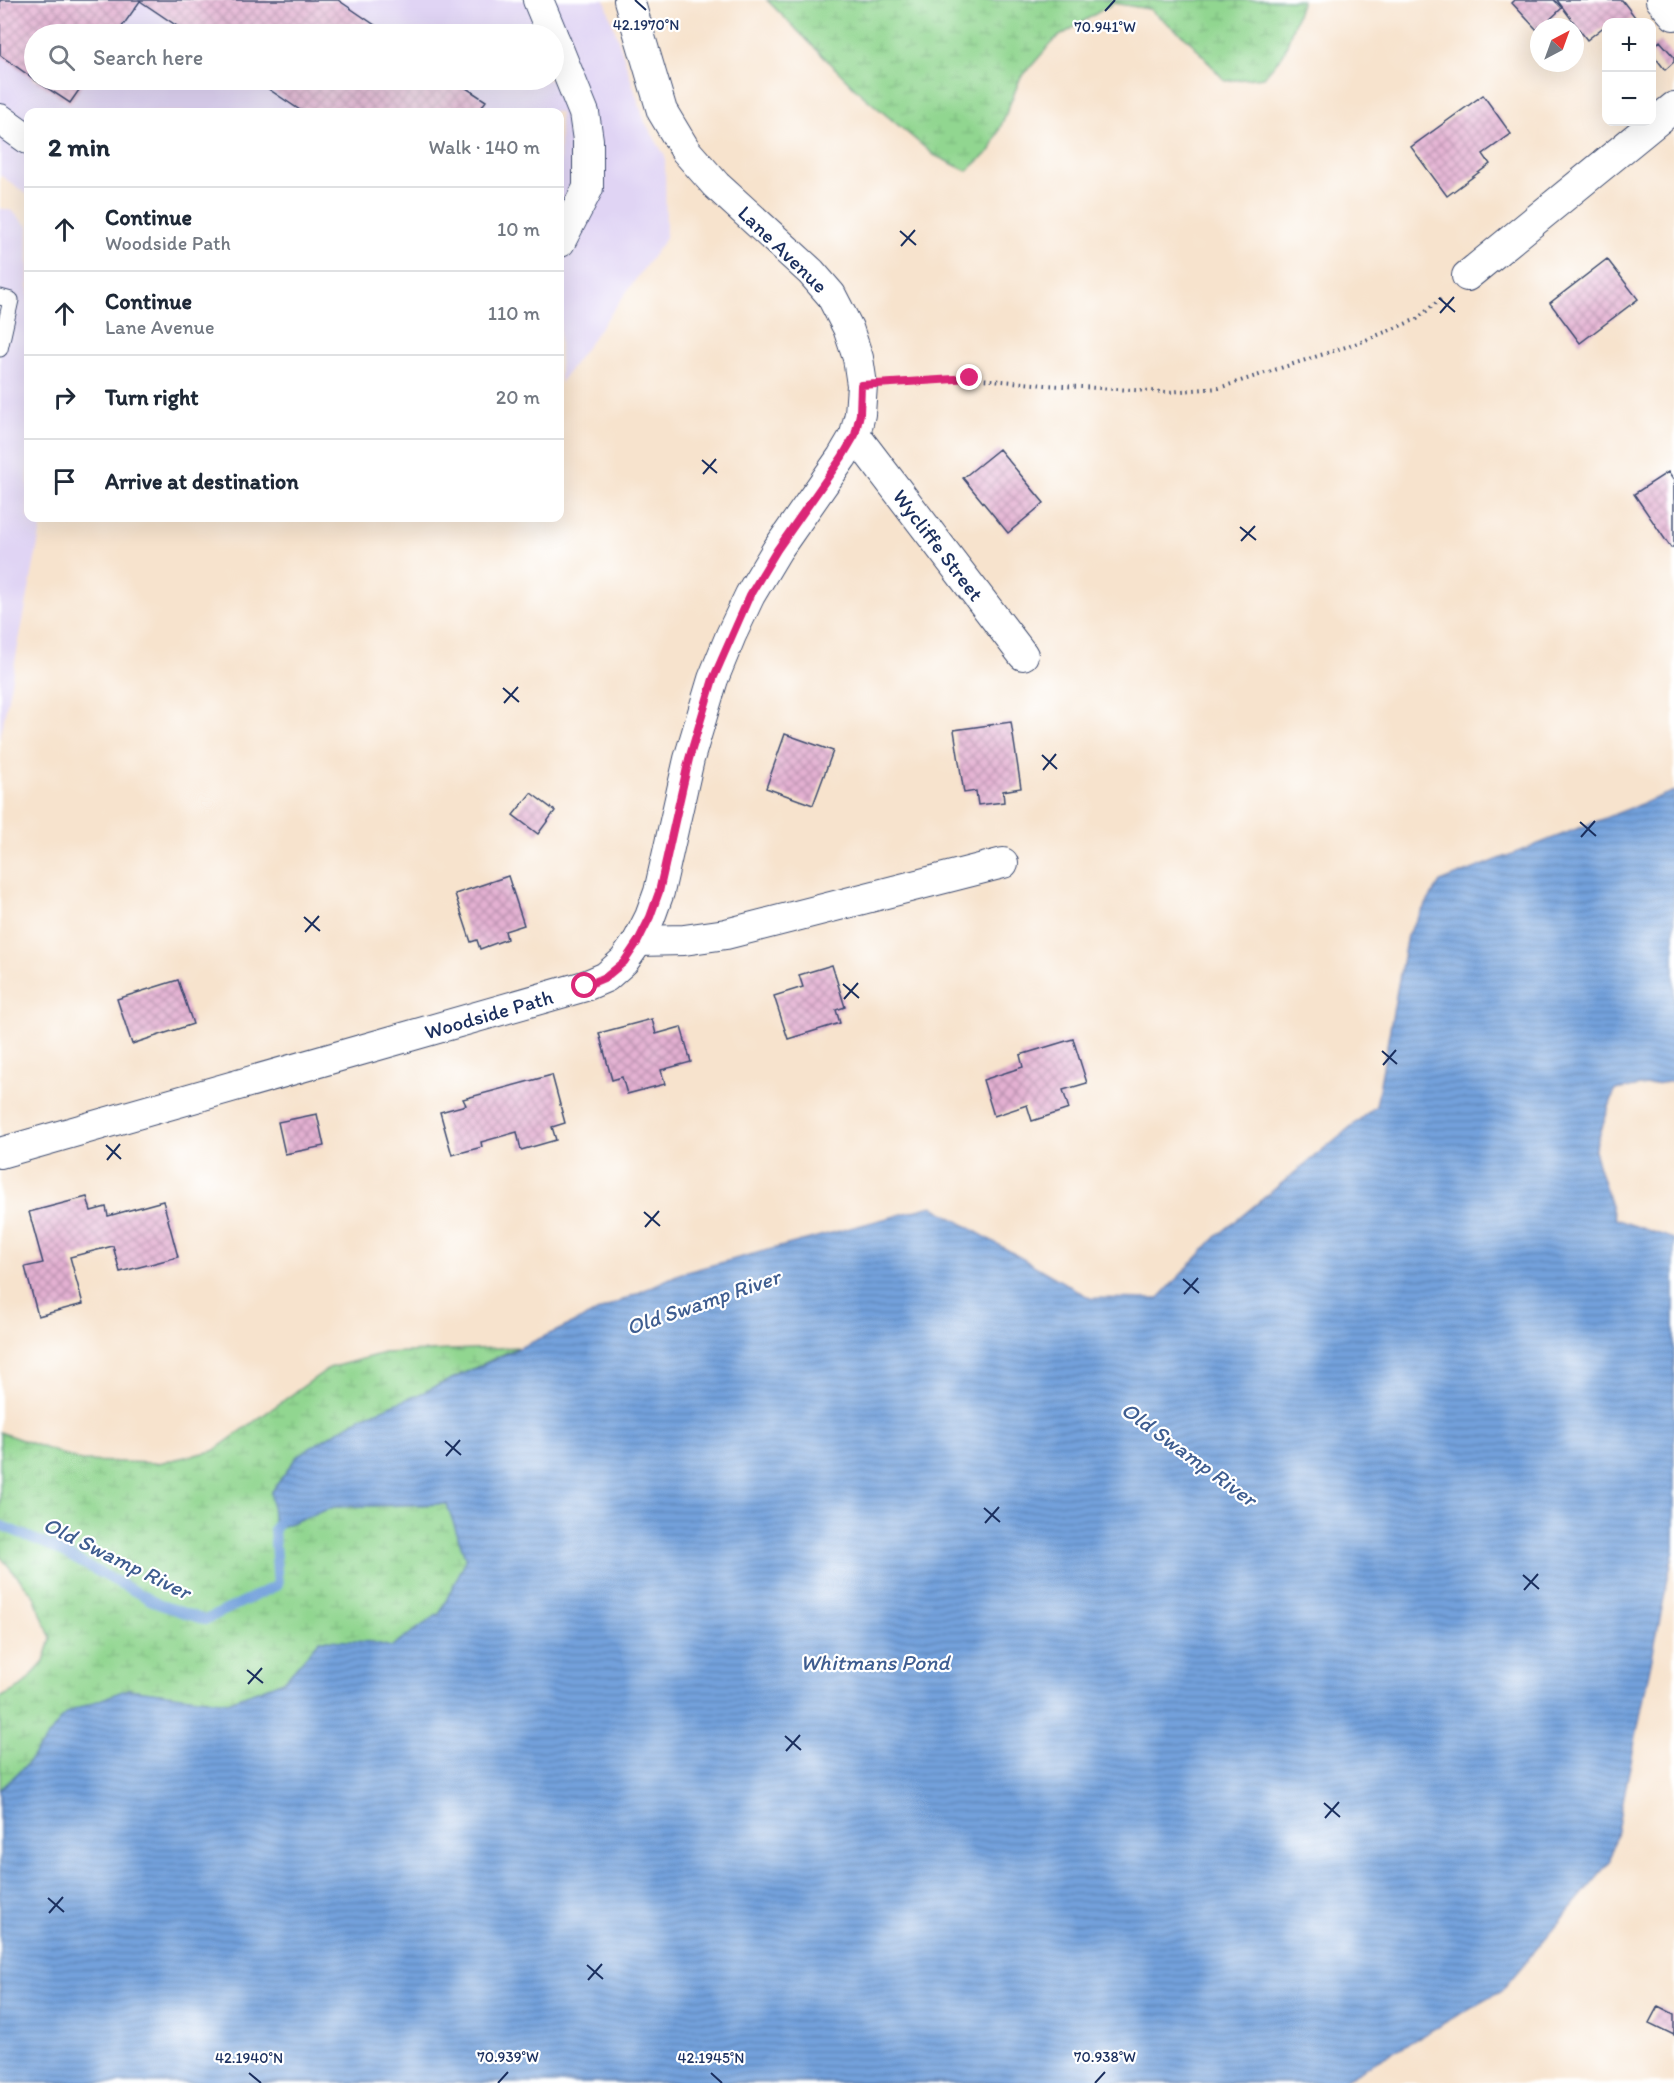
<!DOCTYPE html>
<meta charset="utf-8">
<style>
:root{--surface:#fff;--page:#f2f2f3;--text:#1f2937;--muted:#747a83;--line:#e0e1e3}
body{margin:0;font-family:Itim,sans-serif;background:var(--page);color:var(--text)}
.controls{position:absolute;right:18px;top:18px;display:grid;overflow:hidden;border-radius:12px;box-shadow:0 6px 24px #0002}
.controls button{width:54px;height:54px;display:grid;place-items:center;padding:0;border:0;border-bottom:2px solid var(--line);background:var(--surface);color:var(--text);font:30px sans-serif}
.compass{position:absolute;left:1530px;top:18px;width:54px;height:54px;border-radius:50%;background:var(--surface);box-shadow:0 6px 24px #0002;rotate:41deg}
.stop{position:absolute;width:18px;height:18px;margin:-14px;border:4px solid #db2777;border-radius:50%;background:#fff}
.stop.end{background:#db2777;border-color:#fff;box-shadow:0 2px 6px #0008}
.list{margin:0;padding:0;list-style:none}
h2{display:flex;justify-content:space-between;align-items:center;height:78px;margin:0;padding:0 24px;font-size:26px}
h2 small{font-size:20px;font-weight:400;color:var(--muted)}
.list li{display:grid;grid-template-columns:39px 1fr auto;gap:18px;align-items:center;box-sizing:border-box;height:84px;padding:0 24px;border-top:2px solid var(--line)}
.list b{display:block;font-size:22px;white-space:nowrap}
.list p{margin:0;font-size:20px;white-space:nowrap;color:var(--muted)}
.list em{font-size:20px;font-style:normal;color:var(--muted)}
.icon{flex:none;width:33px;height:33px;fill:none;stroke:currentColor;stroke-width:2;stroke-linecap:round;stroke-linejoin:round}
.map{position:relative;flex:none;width:1674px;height:2083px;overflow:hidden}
.search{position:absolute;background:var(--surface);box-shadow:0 6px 24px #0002;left:24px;top:24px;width:540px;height:66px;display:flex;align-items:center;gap:15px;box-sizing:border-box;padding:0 21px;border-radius:33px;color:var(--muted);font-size:22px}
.panel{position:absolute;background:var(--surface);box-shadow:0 6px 24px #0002;left:24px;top:108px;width:540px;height:414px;border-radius:12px}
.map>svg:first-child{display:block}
.built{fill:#e0d4f4;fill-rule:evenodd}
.wetland{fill:url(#wetland-marsh);stroke:#568277;stroke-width:1.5}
.water{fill:url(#water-rules);stroke:#47689d;stroke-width:1.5}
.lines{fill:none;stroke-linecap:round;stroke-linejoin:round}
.stream{stroke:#73a1dc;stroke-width:10}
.building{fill:url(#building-cross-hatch)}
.service-casing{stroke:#3c4a6f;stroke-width:17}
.minor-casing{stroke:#3c4a6f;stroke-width:32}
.path{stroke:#3c4a6f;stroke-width:4;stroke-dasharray:1.5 4.5;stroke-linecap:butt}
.service{stroke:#fff;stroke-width:15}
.minor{stroke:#fff;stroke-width:30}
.route{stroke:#db2777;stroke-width:8}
.ticks{fill:none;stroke:#1b2f5e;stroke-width:2}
.labels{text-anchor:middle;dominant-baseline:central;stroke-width:4.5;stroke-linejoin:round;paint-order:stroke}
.street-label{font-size:21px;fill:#1b2f5e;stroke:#fff}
.water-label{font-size:22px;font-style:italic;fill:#3e5d90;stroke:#fff}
.ticks-label{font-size:15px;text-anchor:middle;fill:#1b2f5e;stroke:#fff;stroke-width:4.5;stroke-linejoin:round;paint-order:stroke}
</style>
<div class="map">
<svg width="1674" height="2083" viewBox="0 0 1674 2083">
<defs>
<pattern id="wetland-marsh" width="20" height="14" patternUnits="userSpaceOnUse" patternTransform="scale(1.5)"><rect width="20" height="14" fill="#91d690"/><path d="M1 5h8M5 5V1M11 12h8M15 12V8" fill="none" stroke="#7cb87f"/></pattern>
<pattern id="water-rules" width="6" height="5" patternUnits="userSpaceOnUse" patternTransform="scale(1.5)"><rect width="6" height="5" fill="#73a1dc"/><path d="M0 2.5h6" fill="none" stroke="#5e84b6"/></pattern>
<pattern id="building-cross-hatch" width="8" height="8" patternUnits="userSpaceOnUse" patternTransform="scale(1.5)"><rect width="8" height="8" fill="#e4b1d2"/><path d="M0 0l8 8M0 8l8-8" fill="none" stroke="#b890ae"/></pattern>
</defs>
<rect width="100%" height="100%" fill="#fff"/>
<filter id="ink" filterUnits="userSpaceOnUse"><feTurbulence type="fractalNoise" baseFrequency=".0167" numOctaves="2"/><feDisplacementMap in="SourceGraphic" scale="12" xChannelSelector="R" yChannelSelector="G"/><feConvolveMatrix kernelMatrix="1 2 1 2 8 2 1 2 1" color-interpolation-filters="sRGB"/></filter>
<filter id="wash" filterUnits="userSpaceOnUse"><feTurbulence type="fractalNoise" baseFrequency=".008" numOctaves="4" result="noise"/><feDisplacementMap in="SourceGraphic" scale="24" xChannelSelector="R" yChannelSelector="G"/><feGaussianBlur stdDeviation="1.35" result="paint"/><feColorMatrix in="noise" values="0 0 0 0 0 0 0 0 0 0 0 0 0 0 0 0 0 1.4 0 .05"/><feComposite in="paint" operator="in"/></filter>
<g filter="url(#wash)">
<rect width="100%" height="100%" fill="#f7e3cd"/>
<!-- built -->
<path class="built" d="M0 0H605L645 122 665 156 666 238 560 383V112H28V195L0 175ZM34 34H554V80H34Z
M0 208 12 211 28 226V518H43L0 739Z"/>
<!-- wetland -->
<path class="wetland" d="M767 0H1302L1284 53 1264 77 1225 81 1189 40 1149 9 1113 3 1055 39 1020 79 991 150 967 171 934 155 861 94Z
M518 1347 420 1394 360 1418 298 1455 271 1493 275 1529 334 1507 448 1504 466 1560 440 1613 391 1647 372 1642 320 1640 284 1681 228 1702 128 1689 66 1713 26 1765 0 1790V1698L21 1687 44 1662 51 1639 34 1596 0 1556V1432L81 1461 158 1463 213 1451 329 1368 384 1353Z"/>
<!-- water -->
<path class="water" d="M1674 791V1081L1615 1090 1594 1151 1615 1219 1674 1239V1549L1611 1860 1502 1990 1339 2083H0V1790L26 1765 66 1713 128 1689 228 1702 284 1681 320 1640 372 1642 391 1647 440 1613 466 1560 447 1504 334 1507 274 1529 271 1493 298 1455 360 1418 420 1394 679 1274 932 1206 1090 1298 1158 1299 1216 1237 1376 1106 1407 935 1440 882Z"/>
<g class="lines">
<!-- stream -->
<path class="stream" d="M0 1525 53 1547 158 1604 205 1620 278 1585 274 1529 282 1518"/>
</g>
<g id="blocks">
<!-- building -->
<path class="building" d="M0 0H338L388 34H189L140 1 117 34H34V79L0 55Z
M1515 0H1554L1562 8 1542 27H1539L1538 31 1512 3Z
M1557 0H1622L1635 17 1627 22H1606V25L1587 40Z
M1660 41 1674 57V62L1665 70 1652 53V48Z
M35 80H86L70 103Z
M255 80H454L486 101 478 112H303Z
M1483 95 1511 134 1483 154 1490 164 1447 196 1411 147Z
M1607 259 1638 299 1580 343 1550 303Z
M999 449 1044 503 1008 533 963 478Z
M1668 472 1674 481V546L1671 548 1634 494Z
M1011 722 1021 788 1003 791 1004 802 978 805 976 791 964 793 954 730Z
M785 734 833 751 813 805 766 788Z
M531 793 555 811 538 834 513 815Z
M508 876 524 925 505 931 507 939 480 949 477 940 471 942 455 894Z
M832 965 845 1007 836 1010 840 1023 788 1039 774 996 803 987 799 975Z
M178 980 193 1024 132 1044 117 999Z
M652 1019 656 1034 681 1027 691 1062 661 1070 665 1084 627 1094 622 1077 612 1080 599 1033Z
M1073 1039 1087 1083 1063 1090 1069 1109 1032 1121 1027 1105 994 1116 983 1080 1023 1067 1020 1055Z
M552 1075 565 1123 552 1127 556 1140 521 1150 517 1132 481 1142 482 1147 452 1155 440 1112 466 1105 463 1099Z
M317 1114 324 1146 285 1154 278 1122Z
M87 1197 91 1211 106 1207 108 1216 163 1201 178 1257 120 1272 113 1246 70 1257 83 1304 38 1316 25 1267 43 1263 29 1212Z
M1658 2006 1674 2014V2035L1649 2023Z"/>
</g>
</g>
<g filter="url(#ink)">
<use href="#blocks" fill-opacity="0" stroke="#3c4a6f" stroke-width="1.5"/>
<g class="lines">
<defs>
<path id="service" d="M0 297 11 300 0 349"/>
<g id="minor">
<path d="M538 0 552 34"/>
<path d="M1661 0 1674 15"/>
<path d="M554 39 584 113 588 140V188L560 242"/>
<path d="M0 119 28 139"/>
<path d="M1467 276 1674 107"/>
<path id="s1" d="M855 435 1023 655"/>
<path d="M638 941 684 940 726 934 1003 863"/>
<path id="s2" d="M0 1153 585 986 606 977 624 961 638 941 650 917 659 892 689 759 713 679 731 635 750 595 777 550 842 457 855 435 860 414 862 385 858 358 848 328 831 295 811 272 716 185 686 151 662 111 629 0"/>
</g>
</defs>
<!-- service casing -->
<use href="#service" class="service-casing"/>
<!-- minor casing -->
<use href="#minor" class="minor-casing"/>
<!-- path -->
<path class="path" d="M895 383 970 378 1045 385 1168 392 1219 388 1361 342 1417 319 1443 297"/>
<!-- service -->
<use href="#service" class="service"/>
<!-- minor -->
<use href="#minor" class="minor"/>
</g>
</g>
<g class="lines" filter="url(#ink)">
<!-- route -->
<path class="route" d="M585 986 606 977 624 962 638 941 650 917 659 892 689 759 713 679 750 595 777 550 842 457 855 435 860 414 861 385 970 378"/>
</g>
<!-- ticks -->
<path class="ticks" d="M635 0 646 10M1105 11 1115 0M900 231 916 245M901 246 915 230M1439 298 1455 312M1440 313 1454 297M702 460 717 473M703 474 716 459M1240 527 1256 540M1241 541 1255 526M503 688 519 702M504 703 518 687M1042 755 1057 769M1043 770 1056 754M1580 822 1596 836M1581 837 1595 821M304 917 320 931M305 932 319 916M843 984 859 998M844 999 858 983M1382 1051 1397 1064M1383 1065 1396 1050M106 1145 121 1159M107 1160 120 1144M644 1212 660 1226M645 1227 659 1211M1183 1279 1199 1293M1184 1294 1198 1278M445 1441 461 1455M446 1456 460 1440M984 1508 1000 1522M985 1523 999 1507M1523 1575 1539 1589M1524 1590 1538 1574M247 1670 263 1683M248 1684 262 1668M785 1736 801 1750M786 1751 800 1735M1324 1803 1340 1817M1325 1818 1339 1802M48 1898 64 1912M49 1913 63 1897M587 1965 603 1979M588 1980 602 1964M249 2073 261 2083M711 2073 722 2083M498 2083 508 2072M1095 2083 1105 2072"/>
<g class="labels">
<!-- street labels -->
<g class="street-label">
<text transform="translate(783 249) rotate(44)">Lane Avenue</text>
<text stroke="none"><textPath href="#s1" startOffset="138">Wycliffe Street</textPath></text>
<text stroke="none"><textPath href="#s2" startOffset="508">Woodside Path</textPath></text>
</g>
<!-- water labels -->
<g class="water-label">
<text transform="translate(703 1302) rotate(-19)">Old Swamp River</text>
<text transform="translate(1189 1454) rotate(36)">Old Swamp River</text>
<text transform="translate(117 1558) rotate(26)">Old Swamp River</text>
<text x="875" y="1662">Whitmans Pond</text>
</g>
</g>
<g class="ticks-label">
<text x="646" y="30">42.1970°N</text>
<text x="1105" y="32">70.941°W</text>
<text x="508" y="2062">70.939°W</text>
<text x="1105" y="2062">70.938°W</text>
<text x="249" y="2063">42.1940°N</text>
<text x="711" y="2063">42.1945°N</text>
</g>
</svg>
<div class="controls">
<button>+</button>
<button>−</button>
</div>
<svg class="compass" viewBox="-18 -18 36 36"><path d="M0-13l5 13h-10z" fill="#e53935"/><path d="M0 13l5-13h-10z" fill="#747a83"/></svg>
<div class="stop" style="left:585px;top:986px"></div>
<div class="stop end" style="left:970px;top:378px"></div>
<div class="search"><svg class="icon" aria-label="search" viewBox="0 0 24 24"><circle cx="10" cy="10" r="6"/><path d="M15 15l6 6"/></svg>Search here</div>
<section class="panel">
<h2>2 min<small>Walk · 140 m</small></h2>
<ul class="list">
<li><svg class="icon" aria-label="ahead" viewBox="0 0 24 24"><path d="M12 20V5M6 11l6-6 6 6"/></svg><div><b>Continue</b><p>Woodside Path</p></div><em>10 m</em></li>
<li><svg class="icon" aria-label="ahead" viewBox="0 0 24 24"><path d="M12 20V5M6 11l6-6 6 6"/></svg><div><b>Continue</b><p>Lane Avenue</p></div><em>110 m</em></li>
<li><svg class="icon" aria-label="right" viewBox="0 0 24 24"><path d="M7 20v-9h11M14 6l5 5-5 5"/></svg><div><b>Turn right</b></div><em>20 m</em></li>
<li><svg class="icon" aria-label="arrive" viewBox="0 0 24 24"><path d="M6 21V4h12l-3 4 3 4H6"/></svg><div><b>Arrive at destination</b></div></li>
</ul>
</section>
</div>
